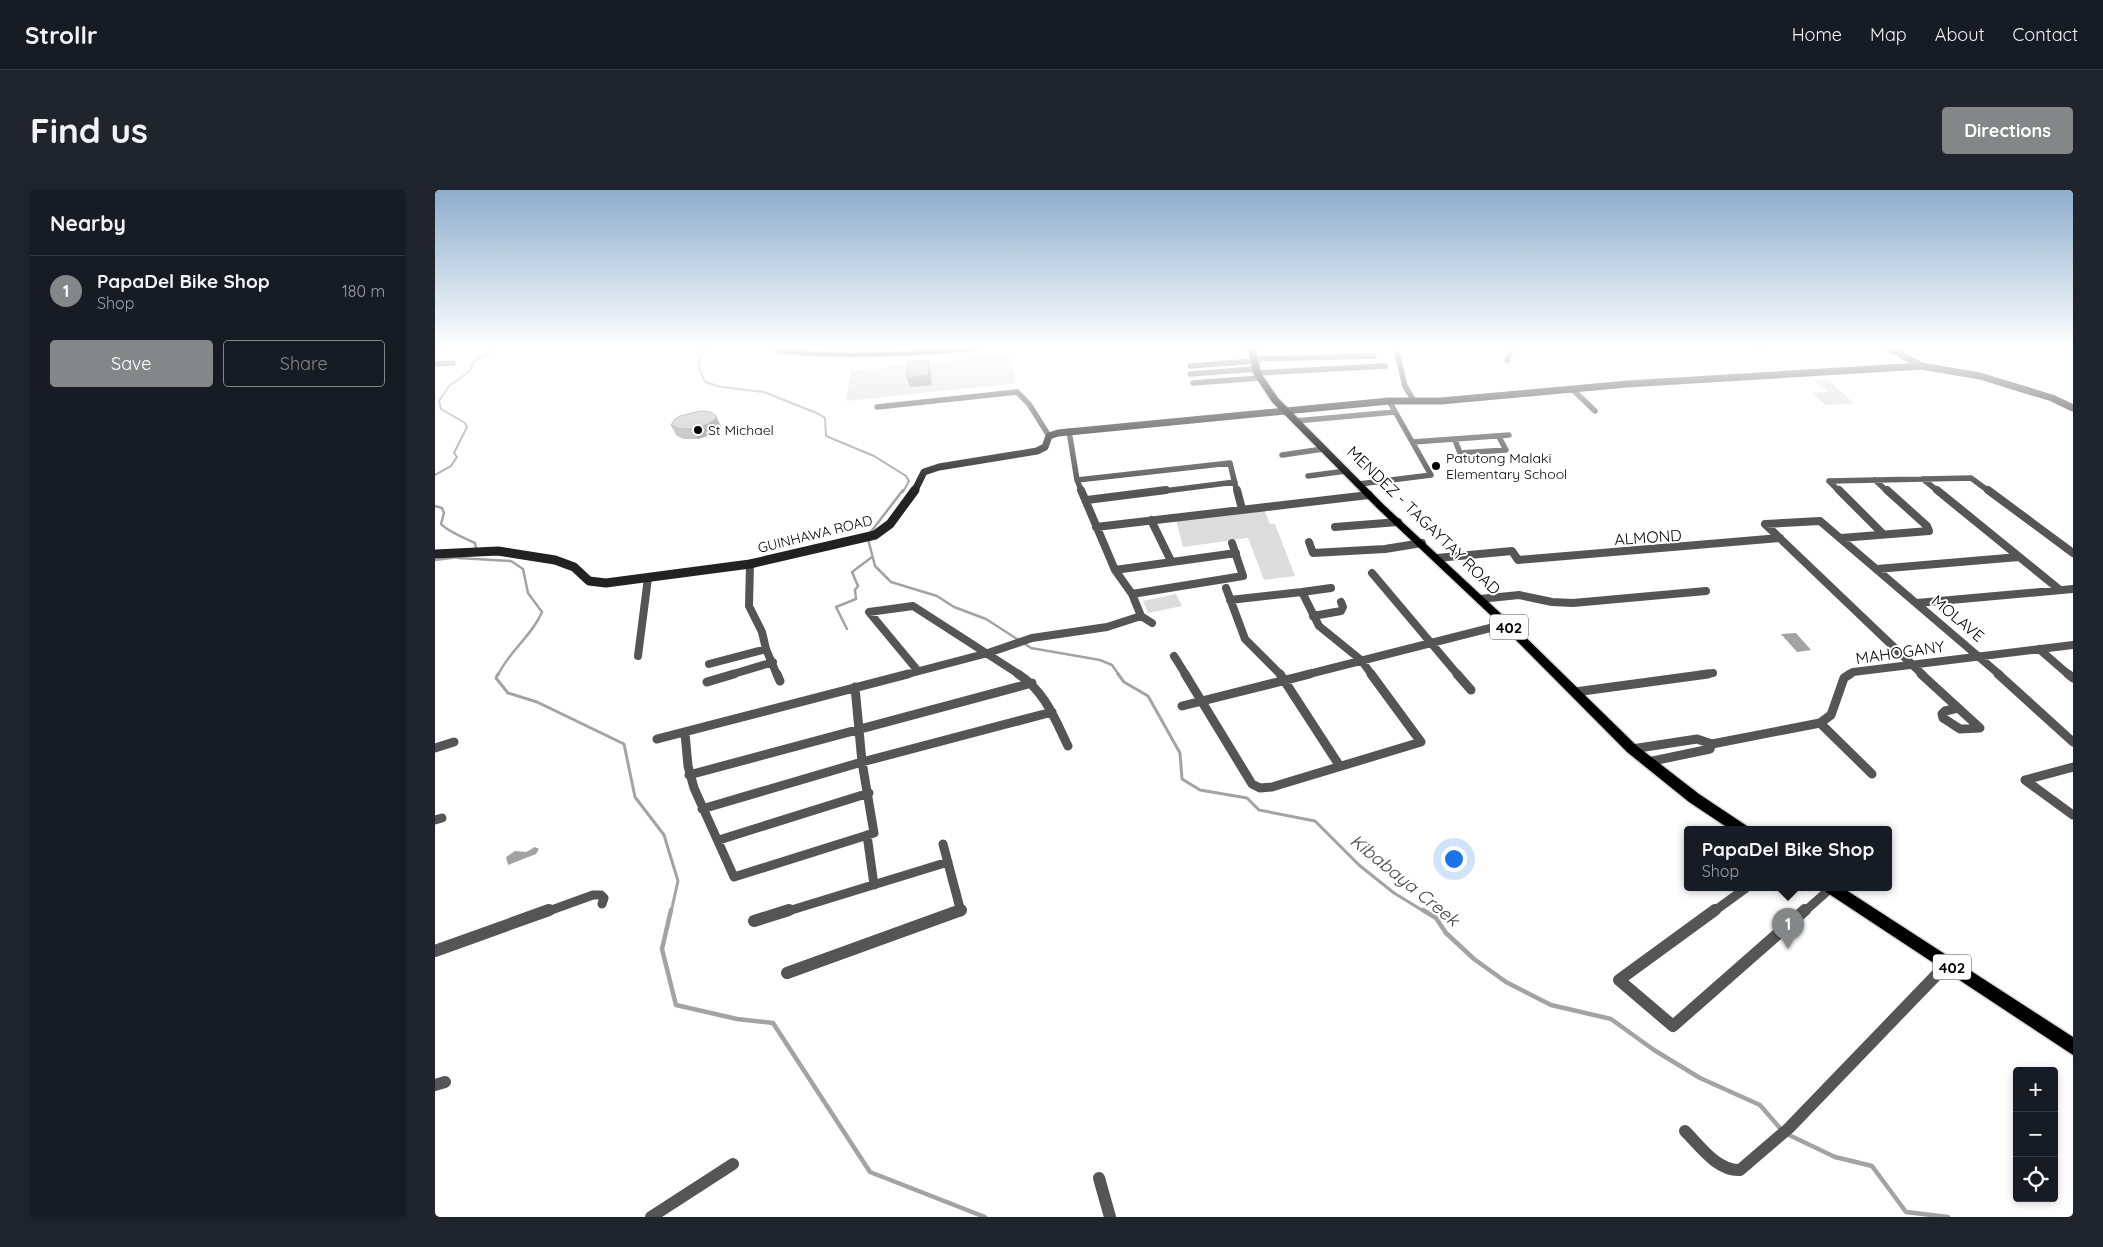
<!DOCTYPE html>
<meta charset="utf-8">
<style>
:root{--surface:#171b24;--page:#20242c;--text:#f1f3f6;--muted:#9ea1a6;--line:#363941;--accent:#858687}
body{margin:0;font-family:Quicksand,sans-serif;background:var(--page);color:var(--text)}
.controls{position:absolute;right:15px;bottom:15px;display:grid;overflow:hidden;border-radius:5px;box-shadow:0 2px 8px #0003}
.controls button{width:45px;height:45px;display:grid;place-items:center;padding:0;border:0;border-bottom:1px solid var(--line);background:var(--surface);color:var(--text);font:25px sans-serif}
.you{position:absolute;left:1018px;top:668px;width:18px;height:18px;margin:-12px;border:4px solid #fff;border-radius:50%;background:#1a73e8;box-shadow:0 0 0 8px #1a73e833}
.badge{display:grid;place-items:center;width:32px;height:32px;border-radius:50%;background:var(--accent);color:#fff;font-size:16px;font-weight:700}
.pin{position:absolute;translate:-50% -41px;filter:drop-shadow(0 1px 2px #0008)}
.pin::after{content:'';position:absolute;top:26px;width:18px;height:15px;background:inherit;clip-path:polygon(0 0,100% 0,50% 100%)}
.popup{position:absolute;left:1249px;top:636px;width:208px;height:65px;box-sizing:border-box;display:grid;place-content:center;border-radius:5px;background:var(--surface);filter:drop-shadow(0 1px 4px #0005);font-size:16px;white-space:nowrap;color:var(--muted)}
.popup b{font-size:19px;color:var(--text)}
.popup::after{content:'';position:absolute;left:50%;top:100%;margin-left:-10px;border:10px solid transparent;border-top-color:var(--surface)}
.list{margin:0;padding:0;list-style:none}
h2{display:flex;justify-content:space-between;align-items:center;height:65px;margin:0;padding:0 20px;font-size:21px}
h2 small{font-size:16px;font-weight:400;color:var(--muted)}
.list li{display:grid;grid-template-columns:32px 1fr auto;gap:15px;align-items:center;box-sizing:border-box;height:70px;padding:0 20px;border-top:1px solid var(--line)}
.list b{display:block;font-size:19px;white-space:nowrap}
.list p{margin:0;font-size:16px;white-space:nowrap;color:var(--muted)}
.list em{font-size:16px;font-style:normal;color:var(--muted)}
.actions{display:flex;gap:10px;padding:15px 20px}
.actions a{flex:1;padding:11px 0;border:1px solid var(--accent);border-radius:5px;text-align:center;font-size:18px;color:var(--accent)}
.actions .main{background:var(--accent);color:#fff}
.icon{flex:none;width:28px;height:28px;fill:none;stroke:currentColor;stroke-width:2;stroke-linecap:round;stroke-linejoin:round}
.map{position:relative;flex:none;width:1638px;height:1027px;overflow:hidden;border-radius:5px}
header{display:flex;align-items:center;gap:30px;box-sizing:border-box;height:70px;padding:0 25px;background:var(--surface);border-bottom:1px solid var(--line)}
header strong{font-size:24px}
nav{display:flex;gap:28px;margin-inline-start:auto;font-size:18px}
.intro{display:flex;align-items:center;justify-content:space-between;box-sizing:border-box;height:120px;padding:0 30px}
h1{margin:0;font-size:35px}
.button{padding:12px 22px;border-radius:5px;background:var(--accent);color:#fff;font-size:18px;font-weight:700}
main{display:flex;gap:30px;padding:0 30px}
aside{flex:1;background:var(--surface);border-radius:5px;box-shadow:0 2px 8px #0003}
.map>svg:first-child{display:block}
.green{fill:#dcdcdc}
.water{fill:#a3a3a3}
.lines{fill:none;stroke-linecap:round;stroke-linejoin:round}
.stream-far3{stroke:#a3a3a3;stroke-width:2}
.stream-far2{stroke:#a3a3a3;stroke-width:2.5}
.stream-far1{stroke:#a3a3a3;stroke-width:3}
.stream{stroke:#a3a3a3;stroke-width:4.5}
.primary-casing{stroke:#dbdbdb;stroke-width:3}
.street-far3{stroke:#555;stroke-width:5.5}
.street-far2{stroke:#555;stroke-width:8}
.street-far1{stroke:#555;stroke-width:9}
.street{stroke:#555;stroke-width:12}
.secondary-far1{stroke:#222;stroke-width:7}
.secondary{stroke:#222;stroke-width:9}
.primary{fill:#000;fill-rule:evenodd}
.wall{fill:#a9a9a9}
.shaded-wall{fill:#898989}
.building{fill:#c4c4c4;stroke:#898989}
.poi-dot{fill:#000;stroke:#fff;stroke-width:2}
.labels{text-anchor:middle;dominant-baseline:central;stroke-width:4;stroke-linejoin:round;paint-order:stroke}
.far-poi-label{font-size:14px;fill:#000;stroke:#fff;text-anchor:start}
.far-street-label{font-size:14px;fill:#000;stroke:#fff}
.shield{fill:#fff;stroke:#4c4c4c;stroke-width:1}
.shield-label{font-size:15px;font-weight:bold;fill:#000}
.street-label{font-size:16px;fill:#000;stroke:#fff}
.water-label{font-size:18px;font-style:italic;fill:#444;stroke:#fff}
</style>
<header>
<strong>Strollr</strong>
<nav><a>Home</a><a>Map</a><a>About</a><a>Contact</a></nav>
</header>
<div class="intro"><h1>Find us</h1><a class="button">Directions</a></div>
<main>
<aside>
<h2>Nearby<small></small></h2>
<ul class="list">
<li><span class="badge">1</span><div><b>PapaDel Bike Shop</b><p>Shop</p></div><em>180 m</em></li>
</ul>
<div class="actions"><a class="main">Save</a><a>Share</a></div>
</aside>
<div class="map">
<svg width="1638" height="1027" viewBox="0 0 1638 1027">
<rect width="100%" height="100%" fill="#fff"/>
<!-- green -->
<path class="green" d="M575 164 581 193 411 211 416 181Z
M1379 190H1393L1420 214 1390 215 1377 203 1393 202Z
M829 319 835 334H840L860 386 829 390 813 348 748 357 741 330Z
M741 404 747 416 713 423 708 411Z"/>
<!-- water -->
<path class="water" d="M1361 443 1376 460 1362 462 1346 444Z
M100 657 104 659 101 664 73 675 71 667 80 661 91 662Z"/>
<g class="lines">
<!-- stream-far3 -->
<path class="stream-far3" d="M270 159C261 170 264 180 270 192L286 197 329 202 384 224 390 228 391 246 439 266 471 286 474 291 468 302
M1318 159 1326 161
M0 285 16 276 22 267 19 263 32 237 30 233 6 219 4 211 14 196 35 181 39 171 61 159"/>
<!-- stream-far2 -->
<path class="stream-far2" d="M0 316 7 318 9 323 6 334C11 340 31 349 40 353L41 358 39 359
M435 343 468 300
M433 349 440 376 456 392 502 406 519 417 551 429 596 458 665 470 677 475 684 485
M23 368 76 371 88 379 93 403 107 422C97 446 74 461 63 485
M0 370 24 367
M412 439 401 417 421 409 420 400 423 396 417 382 437 367"/>
<!-- stream-far1 -->
<path class="stream-far1" d="M63 484 61 488 73 503 102 512 189 554 200 607 229 645 243 691 236 722
M683 484 689 492 713 506 745 563 747 589 765 600 812 608 824 620 880 631 924 675 959 703 990 722"/>
<!-- stream -->
<path class="stream" d="M236 720 227 759 241 815 302 829 338 833 435 982 550 1027
M988 720 1001 728 1011 743 1039 769 1071 792 1116 815 1176 829 1219 860 1265 888 1325 915 1344 937
M1354 945 1400 967 1437 976 1471 1022 1513 1027"/>
<defs>
<path id="primary" d="M334 159 413 163 543 159 540 161C482 165 425 169 367 165 357 164 342 164 334 159Z
M813 159H821L826 183 843 208 949 315 1075 432 1202 556 1264 604 1312 636 1314 640H1296L1254 612 1192 562 1067 436 943 319 837 212 818 183Z
M1389 698H1408L1638 847V865L1391 702Z"/>
</defs>
<!-- primary casing -->
<use href="#primary" class="primary-casing"/>
<!-- street-far3 -->
<path class="street-far3" d="M961 159 970 196 979 211
M819 169 939 166
M1072 171 1077 159
M0 174 18 173
M755 176 819 171
M822 183 950 176
M755 184 821 179
M758 193 825 188
M1137 199 1160 221
M442 217 582 202 594 214 614 246
M860 231 960 222
M634 241 642 290 647 302
M1020 250 1025 263 1071 260 1064 247
M978 252 1074 245
M847 265 888 259
M873 286 911 281
M1488 289 1504 302
M642 290 795 273 802 302
M1440 290 1453 302
M1394 291 1536 288 1555 302
M1394 291 1405 302
M924 294 996 285 954 211
M721 302 800 292"/>
<!-- street-far2 -->
<path class="street-far2" d="M802 300 807 319
M1404 300 1448 344
M1502 300 1625 400
M1553 300 1638 363
M652 310 731 300
M716 330 736 371
M661 337 934 305
M900 337 963 332
M1406 348 1494 341 1492 336 1452 300
M874 352 878 363 950 359 987 353
M1002 368 1077 361 1083 370 1345 348
M315 374 314 416 327 442 331 459 342 485
M1442 379 1584 367
M680 380 801 363
M937 383 1023 485
M791 398 810 449 846 485
M896 398 867 402 884 436 926 470 937 485
M697 404 808 386 797 353
M1045 409 1084 405 1117 412 1138 413 1271 401
M795 410 867 402
M1482 413 1638 399
M706 426 717 433
M878 426 906 421 908 417 906 412
M1604 459 1634 485
M203 466 213 388
M739 466 751 485
M274 474 331 459
M483 481 434 422 478 416 585 485
M295 485 338 472
M469 485 553 463 597 448 672 437 706 426 697 404 680 380 646 300
M870 485 1071 434
M1264 485 1278 483
M1414 485 1418 482 1638 455
M1488 485 1330 334 1385 331 1565 485"/>
<!-- street-far1 -->
<path class="street-far1" d="M342 484 345 491
M583 484C609 500 620 529 633 556
M750 484 817 594 825 598 837 597 986 552 936 484
M845 484 904 575
M1022 484 1036 500
M1486 484 1545 538 1525 539 1508 528 1507 524 1510 521 1523 518
M1563 484 1638 552
M1633 484 1638 488
M272 492 299 484
M1140 502 1273 484
M747 516 875 484
M1385 533 1437 584
M250 543 253 576 259 598 299 687 439 643 427 572 420 497
M222 549 473 484
M0 558 19 552
M1197 559 1262 549 1277 554
M1213 572 1275 559 1277 554 1385 533 1396 525 1409 488 1415 484
M254 585 597 493
M1590 590 1638 625
M1590 590 1638 577
M267 619 427 572 617 522
M0 630 7 628
M432 645 439 695
M284 650 434 603
M508 654 526 722
M111 722 158 705H166L169 708 167 714
M350 722 513 672
M1278 722 1311 698
M1369 722 1396 698"/>
<!-- street -->
<path class="street" d="M1280 720 1184 790 1238 836 1370 720
M319 731 354 720
M0 761 114 720
M352 783 526 720
M0 895 10 892
M1250 941C1265 956 1282 981 1305 980L1354 938 1512 774
M664 988 675 1027
M216 1027 298 974"/>
<!-- secondary-far1 -->
<path class="secondary-far1" d="M1455 159 1485 175
M479 302 489 282 504 277 602 261 610 257 614 246 623 243 954 211H1006L1192 194 1486 176 1545 186 1617 208 1638 218"/>
<!-- secondary -->
<path class="secondary" d="M0 364 63 361 120 370 139 377 154 391 171 393 315 374 440 345 455 334 480 300"/>
<!-- primary -->
<use href="#primary" class="primary"/>
</g>
<!-- wall -->
<path class="wall" d="M236 235 286 236 285 239 278 244 263 249H248L241 245Z"/>
<!-- shaded-wall -->
<path class="shaded-wall" d="M493 170 495 179 497 195 475 197 472 188Z
M281 226 286 236 285 239 278 244 263 249 258 239Z"/>
<!-- building -->
<path class="building" d="M493 170 494 185 472 188V172Z
M265 221 276 222 281 226V229L273 234 258 239H244L236 235 240 229 245 226Z"/>
<!-- sky -->
<linearGradient id="sky" x2="0" y2="1"><stop stop-color="#8cadcc"/><stop offset="0.52" stop-color="#fff"/><stop offset="1" stop-color="#fff" stop-opacity="0"/></linearGradient>
<rect width="1638" height="303" fill="url(#sky)"/>
<!-- markers -->
<g class="poi-dot">
<circle cx="263" cy="240" r="5"/>
<circle cx="1001" cy="276" r="5"/>
</g>
<g class="labels">
<!-- far-poi labels -->
<g class="far-poi-label">
<text x="273" y="240">St Michael</text>
<text x="1011" y="268">Patutong Malaki<tspan x="1011" dy="16">Elementary School</tspan></text>
</g>
<!-- far-street labels -->
<g class="far-street-label">
<text transform="translate(380 344) rotate(-14)">GUINHAWA ROAD</text>
</g>
<!-- shield labels -->
<g class="shield">
<rect x="1055" y="424.5" width="38" height="25" rx="4"/>
<rect x="1498" y="764.5" width="38" height="25" rx="4"/>
</g>
<g class="shield-label">
<text x="1074" y="437">402</text>
<text x="1517" y="777">402</text>
</g>
<!-- street labels -->
<g class="street-label">
<text transform="translate(989 330) rotate(44)">MENDEZ - TAGAYTAY ROAD</text>
<text transform="translate(1213 347) rotate(-4)">ALMOND</text>
<text transform="translate(1523 428) rotate(40)">MOLAVE</text>
<text transform="translate(1465 462) rotate(-8)">MAHOGANY</text>
</g>
<!-- water labels -->
<g class="water-label">
<text transform="translate(970 690) rotate(39)">Kibabaya Creek</text>
</g>
</g>
</svg>
<div class="controls">
<button>+</button>
<button>−</button>
<button><svg class="icon" aria-label="locate" viewBox="0 0 24 24"><circle cx="12" cy="12" r="6"/><path d="M12 2v4M12 18v4M2 12h4M18 12h4"/></svg></button>
</div>
<div class="you"></div>
<div class="pin badge" style="left:1353px;top:759px">1</div>
<div class="popup"><b>PapaDel Bike Shop</b>Shop</div>
</div>
</main>
